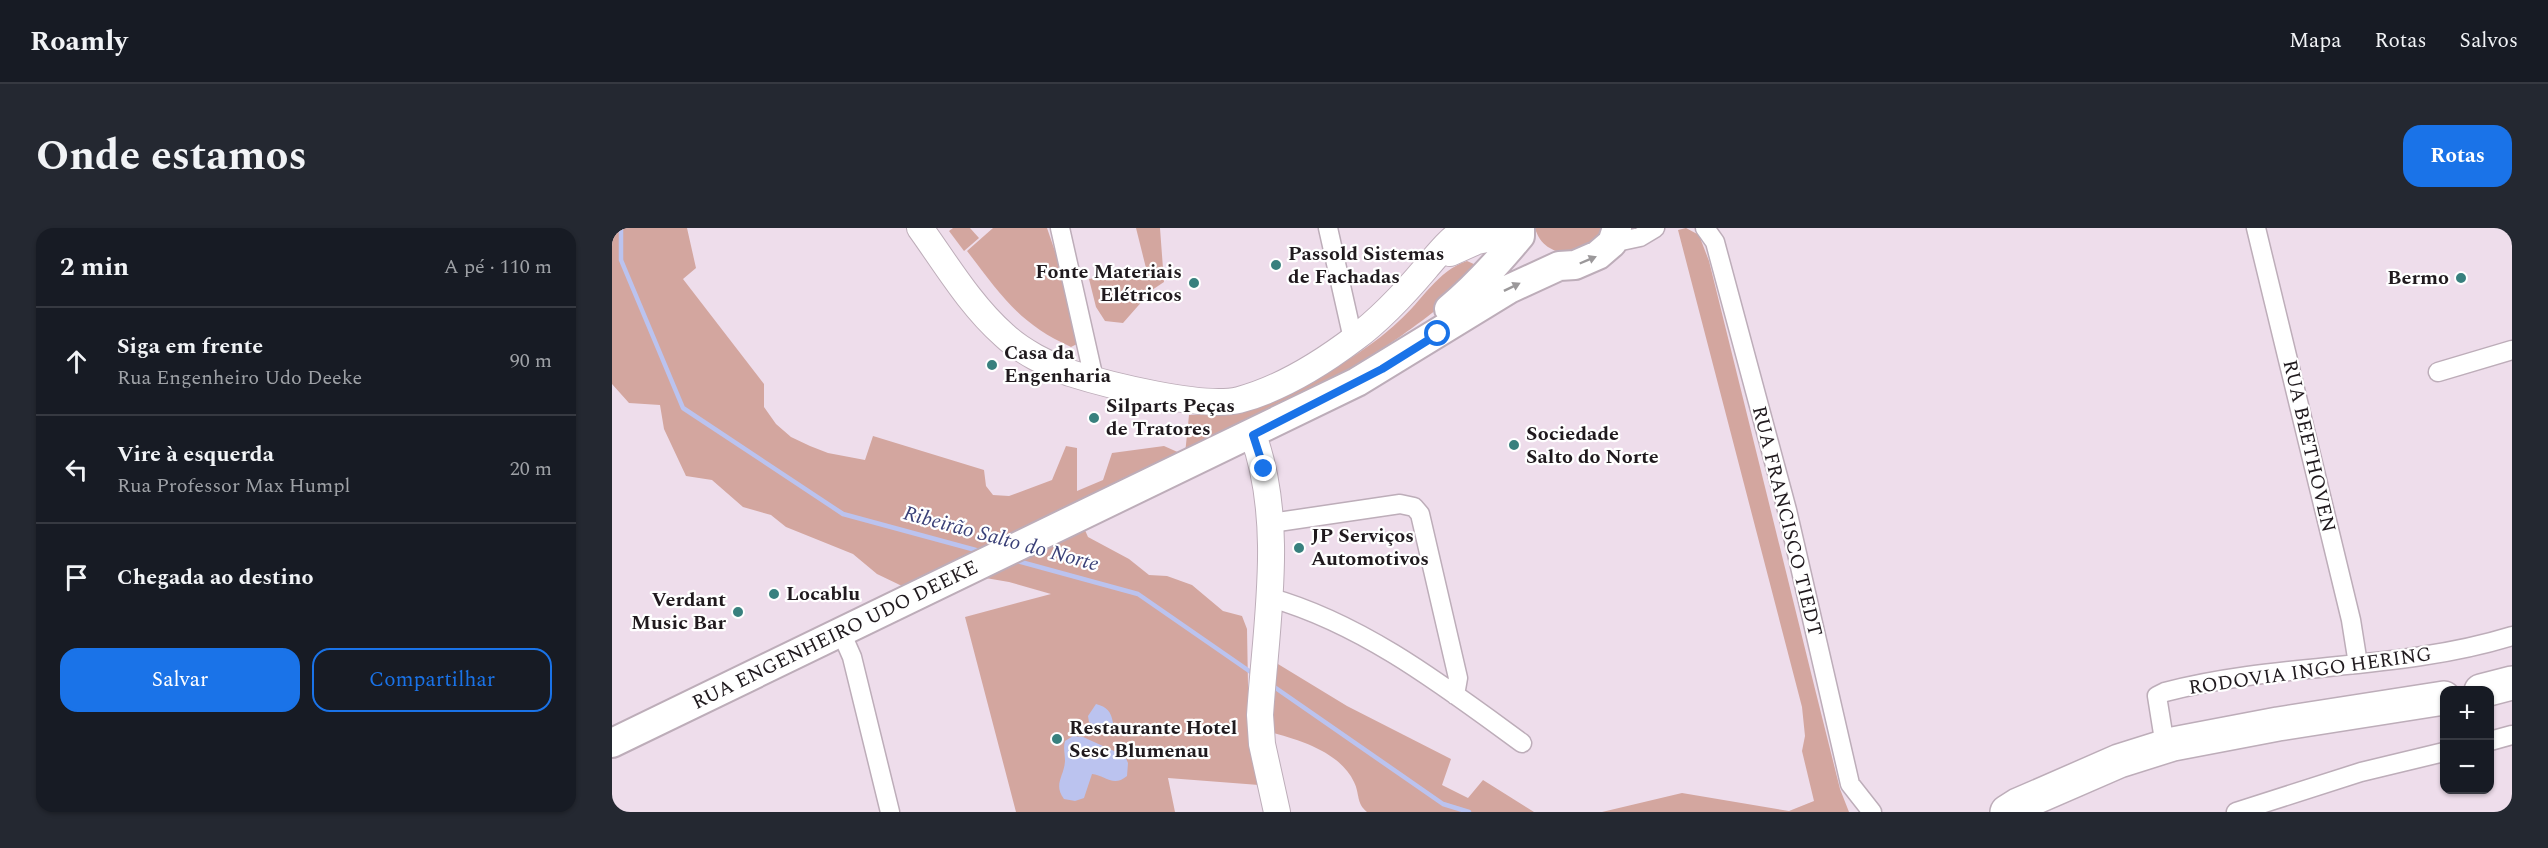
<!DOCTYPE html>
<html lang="pt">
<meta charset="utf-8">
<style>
:root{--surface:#171b24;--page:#242831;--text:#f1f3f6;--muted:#9ea1a6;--line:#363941;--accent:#1a73e8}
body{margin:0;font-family:Spectral,serif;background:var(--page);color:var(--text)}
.controls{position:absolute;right:18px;bottom:18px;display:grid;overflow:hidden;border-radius:12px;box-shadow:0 2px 4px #0004}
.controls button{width:54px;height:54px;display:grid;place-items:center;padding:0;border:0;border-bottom:2px solid var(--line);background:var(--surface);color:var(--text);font:30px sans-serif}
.stop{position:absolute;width:18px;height:18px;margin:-14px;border:4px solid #1a73e8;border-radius:50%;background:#fff}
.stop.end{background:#1a73e8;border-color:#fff;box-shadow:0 2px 6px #0008}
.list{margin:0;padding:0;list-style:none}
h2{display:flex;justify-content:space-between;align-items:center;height:78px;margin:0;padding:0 24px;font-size:26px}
h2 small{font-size:20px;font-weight:400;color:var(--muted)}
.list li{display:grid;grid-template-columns:39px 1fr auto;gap:18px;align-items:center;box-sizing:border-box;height:108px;padding:0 24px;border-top:2px solid var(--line)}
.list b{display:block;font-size:22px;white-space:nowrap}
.list p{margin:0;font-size:20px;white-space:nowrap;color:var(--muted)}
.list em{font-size:20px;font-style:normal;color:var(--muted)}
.actions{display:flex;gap:12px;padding:18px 24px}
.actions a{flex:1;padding:14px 0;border:2px solid var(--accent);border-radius:18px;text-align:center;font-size:21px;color:var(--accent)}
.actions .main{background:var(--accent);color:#fff}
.icon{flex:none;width:33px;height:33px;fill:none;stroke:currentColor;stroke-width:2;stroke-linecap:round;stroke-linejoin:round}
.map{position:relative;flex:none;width:1900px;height:584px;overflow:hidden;border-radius:18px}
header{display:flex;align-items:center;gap:36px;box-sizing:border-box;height:84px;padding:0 30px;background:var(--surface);border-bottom:2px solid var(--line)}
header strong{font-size:28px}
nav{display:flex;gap:33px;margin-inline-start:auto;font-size:21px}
.intro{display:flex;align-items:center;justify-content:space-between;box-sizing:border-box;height:144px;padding:0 36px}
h1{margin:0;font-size:42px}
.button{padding:15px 27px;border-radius:18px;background:var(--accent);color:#fff;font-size:21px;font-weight:700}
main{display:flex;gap:36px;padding:0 36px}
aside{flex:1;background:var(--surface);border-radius:18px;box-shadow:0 2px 4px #0004}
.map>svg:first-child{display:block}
.green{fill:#d3a69f}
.water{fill:#bbc3ef}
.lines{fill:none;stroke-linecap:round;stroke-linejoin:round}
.stream{stroke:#bbc3ef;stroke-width:4.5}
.street-casing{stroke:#bdadb9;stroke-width:21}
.secondary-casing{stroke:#bdadb9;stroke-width:28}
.primary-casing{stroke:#bdadb9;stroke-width:32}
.highway-casing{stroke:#bdadb9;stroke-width:36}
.street{stroke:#fff;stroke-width:18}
.secondary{stroke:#fff;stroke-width:26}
.primary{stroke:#fff;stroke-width:28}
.highway{stroke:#fff;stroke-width:33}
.oneway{fill:#9b989a}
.route{stroke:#1a73e8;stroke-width:8}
.poi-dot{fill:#38807e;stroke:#fff;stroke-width:2}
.labels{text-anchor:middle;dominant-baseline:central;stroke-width:4.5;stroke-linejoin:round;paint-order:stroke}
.poi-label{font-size:20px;font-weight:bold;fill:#201a1e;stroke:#fff;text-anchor:start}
.street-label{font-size:20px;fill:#201a1e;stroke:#fff}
.water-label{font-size:21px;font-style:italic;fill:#3b4178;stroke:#fff}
</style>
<header>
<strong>Roamly</strong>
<nav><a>Mapa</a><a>Rotas</a><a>Salvos</a></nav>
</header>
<div class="intro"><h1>Onde estamos</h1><a class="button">Rotas</a></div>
<main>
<aside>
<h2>2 min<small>A pé · 110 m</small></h2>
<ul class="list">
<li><svg class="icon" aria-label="ahead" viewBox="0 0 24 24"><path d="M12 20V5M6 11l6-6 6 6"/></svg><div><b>Siga em frente</b><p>Rua Engenheiro Udo Deeke</p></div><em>90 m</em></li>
<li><svg class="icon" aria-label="left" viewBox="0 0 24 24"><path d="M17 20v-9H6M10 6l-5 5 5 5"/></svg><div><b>Vire à esquerda</b><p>Rua Professor Max Humpl</p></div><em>20 m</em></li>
<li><svg class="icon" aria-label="arrive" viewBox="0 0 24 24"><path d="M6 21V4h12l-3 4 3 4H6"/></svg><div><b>Chegada ao destino</b></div></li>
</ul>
<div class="actions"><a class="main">Salvar</a><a>Compartilhar</a></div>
</aside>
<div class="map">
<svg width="1900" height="584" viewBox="0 0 1900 584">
<rect width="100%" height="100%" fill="#eeddeb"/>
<!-- green -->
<path class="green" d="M0 0H75L84 40 71 51 152 156V179L164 196 179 209 198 218 216 225 253 232 261 208 372 242 374 258 381 267 397 268 440 252 454 218 465 220V263L491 252 500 225 552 218 570 226 462 277 476 309 517 331 537 347 555 348 580 357 611 383 630 388 635 401 636 457 647 557 556 550 563 584H404L353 389 439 366 397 354 327 342 290 358 265 346 241 326 174 299 159 287 131 279 100 252 74 248 52 201 48 177 17 175 0 156Z
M341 0H358L367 10 352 23 337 3Z
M381 0H435L446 32 465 116 459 119C407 96 389 67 355 23Z
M524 0H548L552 54 540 62 511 95 493 93 484 79 477 51 534 40Z
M923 0H991C980 32 932 34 923 0Z
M1074 0 1087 7 1097 33 1204 465 1228 561 1237 584H990L1070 565 1177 583 1202 573 1190 523 1193 508 1190 479 1066 2Z
M855 33 864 37C846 68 818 87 789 108 721 155 647 190 573 226L577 187C641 190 741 137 787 93 809 74 826 42 855 33Z
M661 433 735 478 839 531 830 557 856 570 871 552 922 584H755C744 575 748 566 742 554 728 524 688 512 658 504Z"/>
<!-- water -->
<path class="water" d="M484 476C495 479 499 483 501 495L494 503 477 494 476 488Z
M461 508 471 509 513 528 516 535 515 548C501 560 493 547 480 546L472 570 463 573 452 571C441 556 452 549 453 533 453 525 451 520 453 513Z"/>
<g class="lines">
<!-- stream -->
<path class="stream" d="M9 0V32L71 180 231 286 371 324
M402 332 526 366 643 447
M658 456 831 576 857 584"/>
<defs>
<path id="street" d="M448 0 482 151
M716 0 741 111
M1093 0 1103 14 1175 282 1238 556 1260 584
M1644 0 1739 392 1746 436
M1000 15 1028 9 1043 0
M1826 144 1900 122
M659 295 788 276 802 279 808 286 846 450 843 467
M656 369C750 395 832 458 910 515
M229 404 240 429 278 584
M1878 513 1900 507
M1553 518 1545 468 1553 464C1667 434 1787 443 1900 408
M1624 584 1749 544 1832 524"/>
<path id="secondary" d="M308 0C334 36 358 77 392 107 409 123 436 137 458 145 496 157 591 181 627 172 668 161 710 135 743 110 770 90 792 66 814 40 828 24 837 11 856 0
M838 25 865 13 907 4
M641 207C673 295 654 396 648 487L650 516 665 584"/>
<path id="primary" d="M837 81C864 59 886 34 908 8V0
M0 515 745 154 897 61 947 38 963 37 986 27 1000 15 1005 0"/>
<path id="highway" d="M1869 463 1900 455
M1395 584 1406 577 1507 533 1561 516 1666 496 1832 470"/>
</defs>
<!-- street casing -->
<use href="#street" class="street-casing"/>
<!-- secondary casing -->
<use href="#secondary" class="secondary-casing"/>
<!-- primary casing -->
<use href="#primary" class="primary-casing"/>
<!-- highway casing -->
<use href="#highway" class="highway-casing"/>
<!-- street -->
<use href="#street" class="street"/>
<!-- secondary -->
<use href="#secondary" class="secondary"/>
<!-- primary -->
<use href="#primary" class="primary"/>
<!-- highway -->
<use href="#highway" class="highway"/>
</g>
<!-- one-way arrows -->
<defs><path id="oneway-solid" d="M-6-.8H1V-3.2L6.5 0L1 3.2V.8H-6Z" transform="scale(1.5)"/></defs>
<g class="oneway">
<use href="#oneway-solid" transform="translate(976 32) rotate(-23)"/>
<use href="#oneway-solid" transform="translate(900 59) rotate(-26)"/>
</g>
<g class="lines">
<!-- route -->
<path class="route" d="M652 241 641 207 770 141 826 106"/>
</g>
<!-- markers -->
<g class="poi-dot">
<circle cx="664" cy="37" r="6"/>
<circle cx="1849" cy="50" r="6"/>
<circle cx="582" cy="55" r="6"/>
<circle cx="380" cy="137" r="6"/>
<circle cx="482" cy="190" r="6"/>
<circle cx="902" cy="217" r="6"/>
<circle cx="687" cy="320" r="6"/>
<circle cx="162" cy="366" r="6"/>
<circle cx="126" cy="384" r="6"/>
<circle cx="445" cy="511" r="6"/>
</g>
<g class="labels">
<!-- poi labels -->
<g class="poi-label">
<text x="676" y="26">Passold Sistemas<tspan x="676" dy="23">de Fachadas</tspan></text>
<text x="570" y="44" text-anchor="end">Fonte Materiais<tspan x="570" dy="23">Elétricos</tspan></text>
<text x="1837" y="50" text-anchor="end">Bermo</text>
<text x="392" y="125">Casa da<tspan x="392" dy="23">Engenharia</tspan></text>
<text x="494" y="178">Silparts Peças<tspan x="494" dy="23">de Tratores</tspan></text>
<text x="914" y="206">Sociedade<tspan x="914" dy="23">Salto do Norte</tspan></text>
<text x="699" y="308">JP Serviços<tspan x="699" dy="23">Automotivos</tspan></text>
<text x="174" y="366">Locablu</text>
<text x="114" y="372" text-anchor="end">Verdant<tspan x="114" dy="23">Music Bar</tspan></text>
<text x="457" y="500">Restaurante Hotel<tspan x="457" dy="23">Sesc Blumenau</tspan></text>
</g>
<!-- street labels -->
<g class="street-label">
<text transform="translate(1697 218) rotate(77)">RUA BEETHOVEN</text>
<text transform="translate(1175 293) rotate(76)">RUA FRANCISCO TIEDT</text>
<text transform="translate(223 407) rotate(-26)">RUA ENGENHEIRO UDO DEEKE</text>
<text transform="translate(1698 443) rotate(-8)">RODOVIA INGO HERING</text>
</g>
<!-- water labels -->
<g class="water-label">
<text transform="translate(389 311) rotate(15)">Ribeirão Salto do Norte</text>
</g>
</g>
</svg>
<div class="controls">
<button>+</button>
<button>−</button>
</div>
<div class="stop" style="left:826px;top:106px"></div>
<div class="stop end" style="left:652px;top:241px"></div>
</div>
</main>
